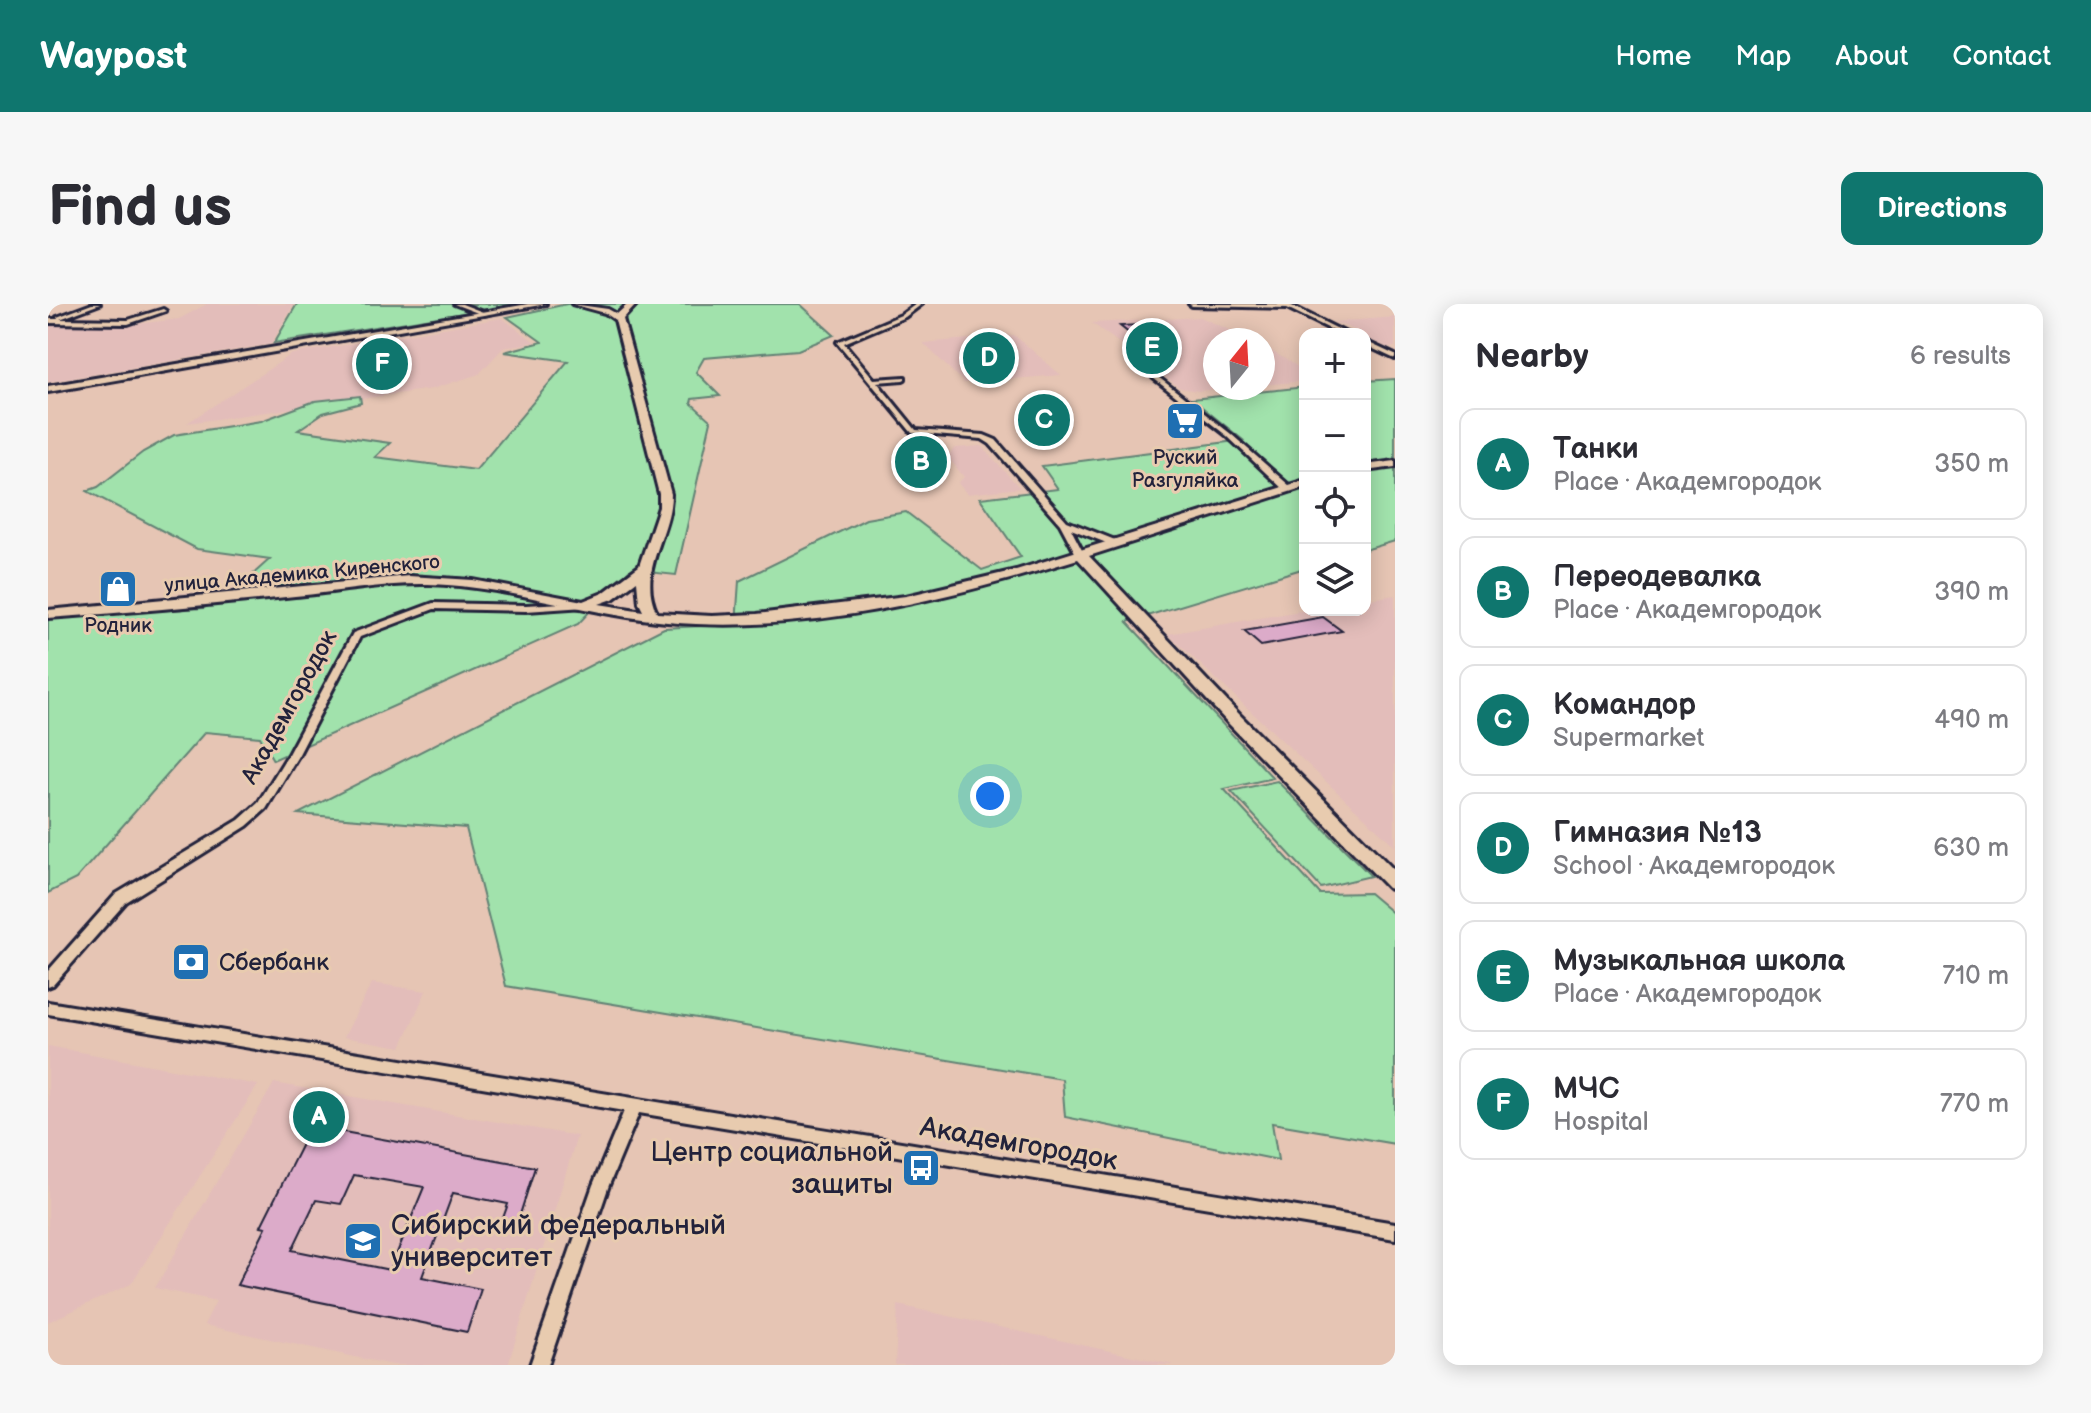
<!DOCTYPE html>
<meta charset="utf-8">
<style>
:root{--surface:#fff;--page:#f7f7f7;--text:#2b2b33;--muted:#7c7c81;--line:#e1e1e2;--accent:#0f766e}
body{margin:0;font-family:"Balsamiq Sans",sans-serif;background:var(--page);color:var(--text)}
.controls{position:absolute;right:24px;top:24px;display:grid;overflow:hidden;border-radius:16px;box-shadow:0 4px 20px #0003}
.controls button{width:72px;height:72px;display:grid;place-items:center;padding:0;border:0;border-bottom:2px solid var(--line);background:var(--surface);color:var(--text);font:40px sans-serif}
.compass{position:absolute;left:1155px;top:24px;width:72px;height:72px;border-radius:50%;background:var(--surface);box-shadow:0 4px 20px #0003;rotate:18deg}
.you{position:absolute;left:942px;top:492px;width:28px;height:28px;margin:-20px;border:6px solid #fff;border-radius:50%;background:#1a73e8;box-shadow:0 0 0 12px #1a73e833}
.badge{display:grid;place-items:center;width:52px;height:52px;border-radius:50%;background:var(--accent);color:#fff;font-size:26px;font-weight:700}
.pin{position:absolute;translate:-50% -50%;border:4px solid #fff;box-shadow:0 2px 8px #0006}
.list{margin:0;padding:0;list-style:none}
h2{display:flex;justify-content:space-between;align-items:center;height:104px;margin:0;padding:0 32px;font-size:34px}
h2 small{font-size:26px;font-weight:400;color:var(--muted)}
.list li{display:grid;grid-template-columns:52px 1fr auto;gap:24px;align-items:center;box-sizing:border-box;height:112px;margin:0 16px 16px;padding:0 16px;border:2px solid var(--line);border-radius:16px}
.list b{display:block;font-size:30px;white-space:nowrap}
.list p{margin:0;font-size:26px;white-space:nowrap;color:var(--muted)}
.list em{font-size:26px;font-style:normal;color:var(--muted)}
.icon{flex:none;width:44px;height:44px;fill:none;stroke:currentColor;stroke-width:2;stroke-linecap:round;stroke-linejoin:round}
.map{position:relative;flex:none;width:1347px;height:1061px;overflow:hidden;border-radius:16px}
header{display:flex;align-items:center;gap:48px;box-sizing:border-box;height:112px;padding:0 40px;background:var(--accent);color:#fff}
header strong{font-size:38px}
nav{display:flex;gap:44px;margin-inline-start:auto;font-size:28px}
.intro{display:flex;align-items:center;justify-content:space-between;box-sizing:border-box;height:192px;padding:0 48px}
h1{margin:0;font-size:56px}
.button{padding:20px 36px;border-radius:16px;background:var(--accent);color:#fff;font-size:28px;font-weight:700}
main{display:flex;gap:48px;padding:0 48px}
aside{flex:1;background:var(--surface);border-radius:16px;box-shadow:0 4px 20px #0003}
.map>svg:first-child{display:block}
.built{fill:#e3bdba}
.green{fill:#a1e2ac;stroke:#628274;stroke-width:2}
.building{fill:#dcabc9;stroke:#22223b;stroke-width:2;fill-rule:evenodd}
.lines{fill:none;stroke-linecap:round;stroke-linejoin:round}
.street-casing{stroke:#22223b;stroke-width:6}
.secondary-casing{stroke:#22223b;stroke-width:6}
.street{fill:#e8cbaf;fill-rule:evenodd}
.secondary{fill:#e8cbaf;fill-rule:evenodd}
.labels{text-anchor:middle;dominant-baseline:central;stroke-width:6;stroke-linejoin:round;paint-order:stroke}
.far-poi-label{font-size:20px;fill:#22223b;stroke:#e8cbaf}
.far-street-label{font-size:20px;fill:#22223b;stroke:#e8cbaf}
.street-label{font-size:24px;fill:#22223b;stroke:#e8cbaf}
.poi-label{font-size:24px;fill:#22223b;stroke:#e8cbaf;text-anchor:start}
.near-street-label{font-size:28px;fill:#22223b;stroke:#e8cbaf}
.near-poi-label{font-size:28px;fill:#22223b;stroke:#e8cbaf;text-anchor:end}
</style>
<header>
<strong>Waypost</strong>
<nav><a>Home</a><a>Map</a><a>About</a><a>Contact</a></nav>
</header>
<div class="intro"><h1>Find us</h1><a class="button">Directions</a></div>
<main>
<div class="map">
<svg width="1347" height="1061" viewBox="0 0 1347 1061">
<rect width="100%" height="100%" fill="#e6c5b4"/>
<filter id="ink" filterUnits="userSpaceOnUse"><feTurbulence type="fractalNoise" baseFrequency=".0125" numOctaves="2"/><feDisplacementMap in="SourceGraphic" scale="16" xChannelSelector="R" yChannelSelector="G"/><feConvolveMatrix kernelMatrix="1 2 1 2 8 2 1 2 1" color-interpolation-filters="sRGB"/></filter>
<g filter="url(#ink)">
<!-- built -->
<path class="built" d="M159 0H246L223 40 0 78V20L3 18 79 21 131 15Z
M1152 13 1205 36H1167V84H1185L1150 87 1132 84 1044 19Z
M1347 13V43L1340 44 1317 33V30L1286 18Z
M454 14 487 38 455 44 431 70 384 85 139 119 244 50Z
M966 31 1013 71 916 79 875 39Z
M1215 42 1257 67V77L1215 81Z
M933 142 972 184 919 190 910 179 916 173 899 152 907 144Z
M1347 291V542L1120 330 1258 306H1317V296Z
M324 679 378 687 353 743 296 733Z
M0 742 210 781 83 980 0 1018Z
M226 779 529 832 460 1061H345L156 1021 168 997 107 984Z
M850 1001 1126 1061H847Z"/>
<!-- green -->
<path class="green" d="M249 0H472L226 39Z
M519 0H752L786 31 750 46 656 54 648 68 672 92 644 95 643 99 663 117 628 271 581 266 530 320 225 456 212 433 157 428 28 575 0 589V313L156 304 183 290 222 255 149 245 39 187 50 183 95 148 126 131 213 117 267 97 312 92 313 99 275 109 250 126 342 139 327 153 428 166 520 57 456 48 494 38 459 13Z
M1347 75V237L1317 246V77Z
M1257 83V264L1079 318 1225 474 1176 485 1272 590 1321 589 1347 611V840L1224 819 1230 856 1017 813 1014 775 458 682 418 524 250 510 616 324 688 320 691 277 818 215 858 208 934 266 973 253 932 194 1010 185 994 162 1195 136 1144 95Z
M1229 477 1323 572 1273 584 1183 487Z"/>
<!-- building -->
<path class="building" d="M1110 20 1126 32 1087 34 1072 22Z
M1275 313 1294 327 1213 342 1196 327Z
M263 822 487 863 469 920 454 917 460 900 405 889 374 973 433 985 419 1028 189 981 218 923 213 922ZM306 871 376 883 342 966 244 946 268 896 293 900Z"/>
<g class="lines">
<defs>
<path id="street" d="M44 0H52L12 15 80 16 115 5 118 7 80 20 0 19V15H10L9 13Z
M406 0H414L440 10 435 11Z
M868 0H874L857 13 796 39 826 75 857 73V75L855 76 829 78 868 126 936 131 948 136 1019 217 1067 236V240H1061L1023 225 1036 250 1029 252 1012 220 942 140 934 135 864 129 789 38 853 11Z
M1141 0H1240L1300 30H1292L1239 4 1144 2Z
M1317 37 1347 51V55L1317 41Z
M1105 72H1109L1183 130 1242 182V186H1236L1179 132 1105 74Z
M534 298 539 301 537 303 478 307 386 305 312 333 250 452 218 505 199 522 78 598 5 681 0 683V667L68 590 191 516 210 499 239 452 305 329 385 299 478 301Z
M0 698 1347 919V935L591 809 561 881 500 1061H482L545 881 576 807 0 710Z"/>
<path id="secondary" d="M480 0H498L0 88V82Z
M524 0 560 5 569 10 580 0H589L575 15 623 190C623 232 588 267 609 309L664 312 709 310 858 292 968 266 1257 176V183L1041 252 1192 411 1347 567V586L1340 584 1180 419 1030 255C901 295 755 331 619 318 539 311 461 282 380 280 336 279 291 288 247 292 165 301 83 308 0 314V306L361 272 425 276 535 297 555 289 591 262 611 203V190L567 16 557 9ZM589 277 591 299 595 307 551 300 565 295Z
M1347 157V163L1317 167V161Z"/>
</defs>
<!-- street casing -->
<use href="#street" class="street-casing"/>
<!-- secondary casing -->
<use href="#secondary" class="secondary-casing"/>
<!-- street -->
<use href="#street" class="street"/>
<!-- secondary -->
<use href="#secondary" class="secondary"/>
</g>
</g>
<!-- icons -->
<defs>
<symbol id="supermarket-square" viewBox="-11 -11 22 22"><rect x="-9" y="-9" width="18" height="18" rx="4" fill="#1f6fb2" stroke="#e8cbaf"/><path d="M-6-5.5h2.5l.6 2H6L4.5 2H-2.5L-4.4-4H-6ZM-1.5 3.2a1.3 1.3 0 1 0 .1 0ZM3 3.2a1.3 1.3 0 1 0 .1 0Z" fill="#fff"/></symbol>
<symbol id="shop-square" viewBox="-11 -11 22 22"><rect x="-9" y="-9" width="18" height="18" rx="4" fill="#1f6fb2" stroke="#e8cbaf"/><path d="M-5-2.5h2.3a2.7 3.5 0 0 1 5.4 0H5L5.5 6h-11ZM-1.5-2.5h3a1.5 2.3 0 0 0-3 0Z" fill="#fff"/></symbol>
<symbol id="bank-square" viewBox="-11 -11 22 22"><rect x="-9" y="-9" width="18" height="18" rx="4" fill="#1f6fb2" stroke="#e8cbaf"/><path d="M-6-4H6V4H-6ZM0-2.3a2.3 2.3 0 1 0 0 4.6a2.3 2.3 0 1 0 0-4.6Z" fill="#fff"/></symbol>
<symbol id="bus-square" viewBox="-11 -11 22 22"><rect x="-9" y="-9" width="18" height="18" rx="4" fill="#1f6fb2" stroke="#e8cbaf"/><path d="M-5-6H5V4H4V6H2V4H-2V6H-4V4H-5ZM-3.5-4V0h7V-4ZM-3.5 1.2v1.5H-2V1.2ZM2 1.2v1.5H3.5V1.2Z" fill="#fff"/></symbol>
<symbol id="university-square" viewBox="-11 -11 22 22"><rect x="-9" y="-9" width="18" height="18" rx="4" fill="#1f6fb2" stroke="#e8cbaf"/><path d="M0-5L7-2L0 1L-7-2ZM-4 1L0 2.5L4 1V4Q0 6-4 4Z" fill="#fff"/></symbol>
</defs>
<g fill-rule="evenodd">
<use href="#supermarket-square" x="1115" y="95" width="44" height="44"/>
<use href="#shop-square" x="48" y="263" width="44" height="44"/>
<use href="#bank-square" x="121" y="636" width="44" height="44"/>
<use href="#bus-square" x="851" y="842" width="44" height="44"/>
<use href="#university-square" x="293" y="915" width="44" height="44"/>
</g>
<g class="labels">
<!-- far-poi labels -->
<g class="far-poi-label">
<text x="1137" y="154">Руский<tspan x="1137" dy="23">Разгуляйка</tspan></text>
<text x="70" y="322">Родник</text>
</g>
<!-- far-street labels -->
<g class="far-street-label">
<text transform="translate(254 270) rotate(-5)">улица Академика Киренского</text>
</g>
<!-- street labels -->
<g class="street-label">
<text transform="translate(241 403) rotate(-61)">Академгородок</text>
</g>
<!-- poi labels -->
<g class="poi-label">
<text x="171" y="658">Сбербанк</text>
</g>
<!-- near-street labels -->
<g class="near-street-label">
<text transform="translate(971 840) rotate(10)">Академгородок</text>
</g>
<!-- near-poi labels -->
<g class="near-poi-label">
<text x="845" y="848">Центр социальной<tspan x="845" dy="32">защиты</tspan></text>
<text x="343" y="921" text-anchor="start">Сибирский федеральный<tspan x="343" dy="32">университет</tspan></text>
</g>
</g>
</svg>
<div class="controls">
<button>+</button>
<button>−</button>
<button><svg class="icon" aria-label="locate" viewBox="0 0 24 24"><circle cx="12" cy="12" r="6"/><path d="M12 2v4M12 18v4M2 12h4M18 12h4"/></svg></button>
<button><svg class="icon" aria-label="layers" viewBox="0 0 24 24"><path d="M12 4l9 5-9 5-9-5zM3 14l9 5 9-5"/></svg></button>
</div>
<svg class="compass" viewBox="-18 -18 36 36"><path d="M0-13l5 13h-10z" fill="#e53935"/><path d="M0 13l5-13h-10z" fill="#7c7c81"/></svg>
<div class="you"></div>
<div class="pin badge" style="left:271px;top:813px">A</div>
<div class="pin badge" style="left:873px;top:158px">B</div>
<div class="pin badge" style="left:996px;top:116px">C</div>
<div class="pin badge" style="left:941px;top:54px">D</div>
<div class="pin badge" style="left:1104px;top:44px">E</div>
<div class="pin badge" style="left:334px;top:60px">F</div>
</div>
<aside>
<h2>Nearby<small>6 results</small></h2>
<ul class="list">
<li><span class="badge">A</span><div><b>Танки</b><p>Place · Академгородок</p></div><em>350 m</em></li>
<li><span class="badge">B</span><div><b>Переодевалка</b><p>Place · Академгородок</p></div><em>390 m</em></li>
<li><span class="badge">C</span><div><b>Командор</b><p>Supermarket</p></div><em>490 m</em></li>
<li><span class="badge">D</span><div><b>Гимназия №13</b><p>School · Академгородок</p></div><em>630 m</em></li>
<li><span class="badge">E</span><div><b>Музыкальная школа</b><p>Place · Академгородок</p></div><em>710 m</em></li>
<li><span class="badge">F</span><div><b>МЧС</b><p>Hospital</p></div><em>770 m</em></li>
</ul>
</aside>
</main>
